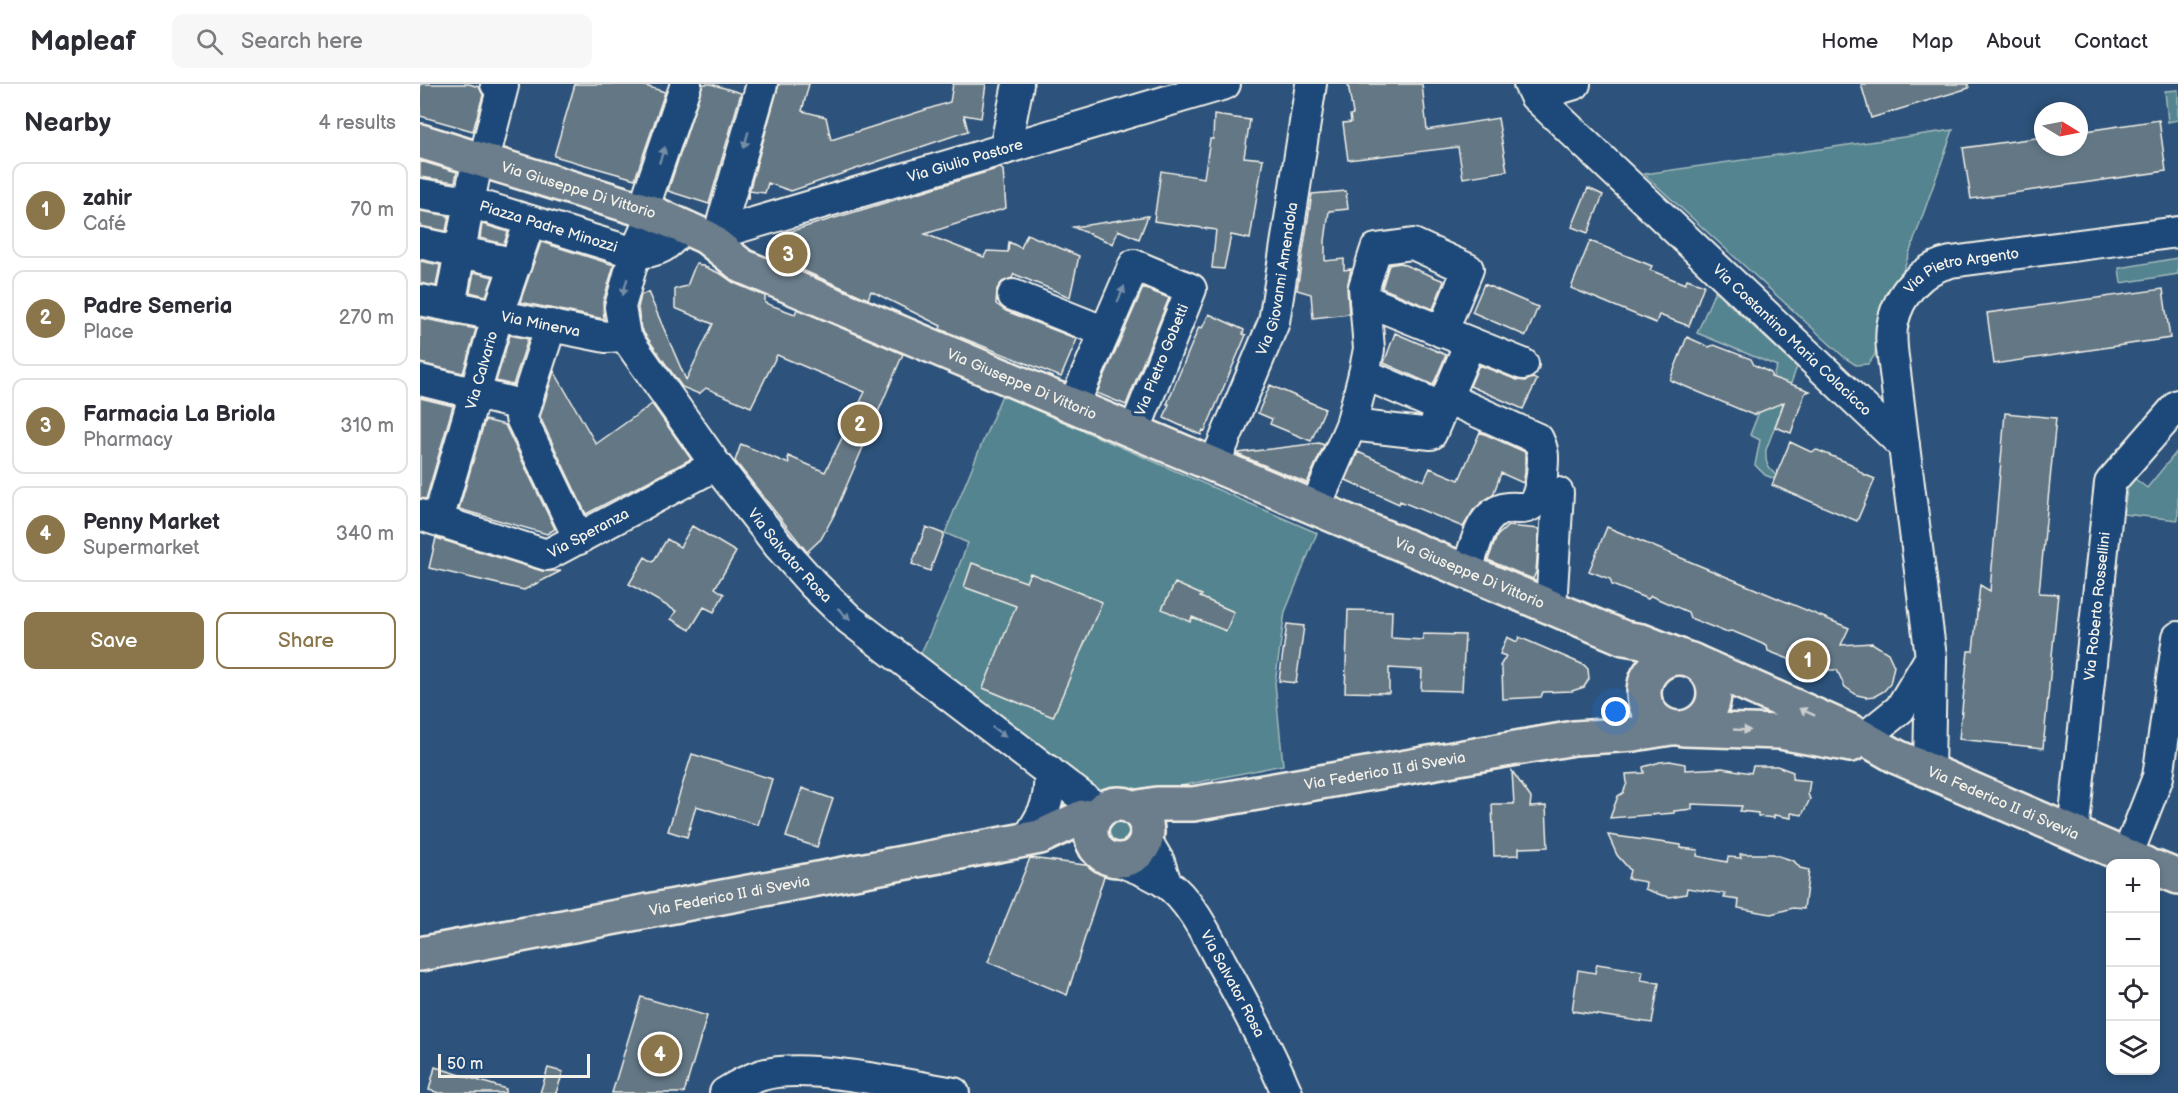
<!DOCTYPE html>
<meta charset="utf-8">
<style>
:root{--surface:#fff;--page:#f7f7f7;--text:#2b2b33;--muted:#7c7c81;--line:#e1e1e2;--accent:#8a764a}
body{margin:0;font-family:"Balsamiq Sans",sans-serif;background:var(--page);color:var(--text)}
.controls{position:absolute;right:18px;bottom:18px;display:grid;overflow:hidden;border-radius:12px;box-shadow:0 3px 9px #0003}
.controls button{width:54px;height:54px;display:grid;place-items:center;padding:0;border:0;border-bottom:2px solid var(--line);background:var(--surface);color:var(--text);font:30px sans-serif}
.compass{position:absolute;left:1614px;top:18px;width:54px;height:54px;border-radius:50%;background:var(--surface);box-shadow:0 3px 9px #0003;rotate:100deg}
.scale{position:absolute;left:18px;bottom:15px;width:152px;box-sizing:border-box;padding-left:6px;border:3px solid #f4f1e8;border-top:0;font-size:16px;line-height:21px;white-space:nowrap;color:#f4f1e8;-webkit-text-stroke:4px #1f4a7a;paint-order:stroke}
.you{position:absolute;left:1196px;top:628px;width:21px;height:21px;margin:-15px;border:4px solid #fff;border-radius:50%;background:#1a73e8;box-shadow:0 0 0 9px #1a73e833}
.badge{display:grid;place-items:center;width:39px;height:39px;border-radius:50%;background:var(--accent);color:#fff;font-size:20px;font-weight:700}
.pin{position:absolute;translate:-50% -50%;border:3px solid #fff;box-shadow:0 2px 6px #0006}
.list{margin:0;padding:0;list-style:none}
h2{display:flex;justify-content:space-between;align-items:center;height:78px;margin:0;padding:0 24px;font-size:26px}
h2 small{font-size:20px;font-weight:400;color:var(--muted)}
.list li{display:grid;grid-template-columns:39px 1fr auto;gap:18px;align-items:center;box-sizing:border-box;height:96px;margin:0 12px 12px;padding:0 12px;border:2px solid var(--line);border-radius:12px}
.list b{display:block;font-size:22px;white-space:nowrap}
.list p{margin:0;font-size:20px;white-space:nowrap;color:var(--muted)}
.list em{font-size:20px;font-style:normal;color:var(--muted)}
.actions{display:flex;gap:12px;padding:18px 24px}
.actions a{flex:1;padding:14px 0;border:2px solid var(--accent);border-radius:12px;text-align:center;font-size:21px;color:var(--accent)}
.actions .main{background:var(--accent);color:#fff}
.icon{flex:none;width:33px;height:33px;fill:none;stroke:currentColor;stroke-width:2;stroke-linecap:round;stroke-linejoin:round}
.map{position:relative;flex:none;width:1758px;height:1009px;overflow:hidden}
header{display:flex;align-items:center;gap:36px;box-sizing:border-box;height:84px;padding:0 30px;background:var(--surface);border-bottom:2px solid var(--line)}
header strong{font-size:28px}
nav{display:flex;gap:33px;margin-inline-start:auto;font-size:21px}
.search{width:420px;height:54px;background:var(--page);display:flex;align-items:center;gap:15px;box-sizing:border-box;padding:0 21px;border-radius:12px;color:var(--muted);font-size:22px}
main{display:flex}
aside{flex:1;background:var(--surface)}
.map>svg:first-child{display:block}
.green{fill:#53848f;stroke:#a4babc;stroke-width:1.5}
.building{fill:#647785;stroke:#f4f1e8;stroke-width:1.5}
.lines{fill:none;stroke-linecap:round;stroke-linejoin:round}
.minor-casing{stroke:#f4f1e8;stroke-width:34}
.major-casing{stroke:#f4f1e8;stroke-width:38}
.minor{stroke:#1f4a7a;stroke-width:30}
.major{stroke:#6c7d8c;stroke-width:33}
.oneway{fill:#748da6}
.oneway2{fill:#cbcecc}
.labels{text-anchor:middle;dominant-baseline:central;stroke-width:6;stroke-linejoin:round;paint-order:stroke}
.street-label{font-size:15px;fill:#f4f1e8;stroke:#1f4a7a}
</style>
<header>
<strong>Mapleaf</strong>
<div class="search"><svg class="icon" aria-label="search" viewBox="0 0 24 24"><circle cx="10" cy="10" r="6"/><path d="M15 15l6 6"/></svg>Search here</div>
<nav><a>Home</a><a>Map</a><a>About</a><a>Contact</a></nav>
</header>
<main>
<aside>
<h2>Nearby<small>4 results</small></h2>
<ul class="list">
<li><span class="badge">1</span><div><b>zahir</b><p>Café</p></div><em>70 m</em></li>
<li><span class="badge">2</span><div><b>Padre Semeria</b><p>Place</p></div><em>270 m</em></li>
<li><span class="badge">3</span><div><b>Farmacia La Briola</b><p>Pharmacy</p></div><em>310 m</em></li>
<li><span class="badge">4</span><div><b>Penny Market</b><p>Supermarket</p></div><em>340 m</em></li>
</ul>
<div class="actions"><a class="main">Save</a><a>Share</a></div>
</aside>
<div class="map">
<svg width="1758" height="1009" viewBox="0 0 1758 1009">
<rect width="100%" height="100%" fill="#2d537c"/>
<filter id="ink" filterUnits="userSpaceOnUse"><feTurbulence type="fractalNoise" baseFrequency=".0167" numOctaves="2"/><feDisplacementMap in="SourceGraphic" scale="12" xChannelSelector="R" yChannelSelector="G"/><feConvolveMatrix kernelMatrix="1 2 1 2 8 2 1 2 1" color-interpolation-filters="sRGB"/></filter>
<g filter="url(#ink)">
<!-- green -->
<path class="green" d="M1758 6V36L1748 38 1745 7Z
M1533 46 1483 187 1468 207 1459 231 1455 271 1448 280 1436 281 1425 274 1224 90Z
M1758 174V190L1701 199 1699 184Z
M1295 207 1377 283 1346 366C1345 378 1347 383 1356 391L1355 395 1345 391 1335 381 1340 356 1330 351 1357 282 1277 249Z
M582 311 897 449 865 528 855 599 863 681 726 709H696L682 714 607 652 498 576 528 509 548 459 525 449Z
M1758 366V436L1703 430 1708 402 1714 394 1727 404Z
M686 748a14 14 0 1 1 28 0a14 14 0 1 1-28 0Z"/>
<!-- building -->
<path class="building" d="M0 0H49L59 3 63 11 53 47 0 32Z
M155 0H219L245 8 215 95 134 72Z
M283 0H291L321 9 289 120 248 107Z
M359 0H389L382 27 406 33 411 56 530 18 533 0H566L561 34 544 31 548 47 371 107 348 99 345 109 329 107V115H327Z
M928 0H1002L1007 46 1078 34 1087 87 1043 94 1038 63 928 76 923 39 931 38 930 31 933 30Z
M1441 0H1548L1549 4 1451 34Z
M794 31 830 36 824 73 843 75 830 155 811 151 804 185 792 184 796 146 734 137 741 87 784 94 790 55H793Z
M1739 36 1746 87 1551 115 1543 64 1623 53V63H1659V48Z
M0 77 37 88 35 98 0 93Z
M580 84 583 86 586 124 505 150 564 173 567 167 588 168 589 158 601 164 607 150 659 172 650 213 594 190 592 194 582 198 577 205 576 220 586 227 657 255 641 293 520 245 521 242 451 207 448 215 364 178 365 149Z
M1168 104 1183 111 1168 149 1152 143Z
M926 107 928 125 909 127 905 157V177L924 175V186L931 185 927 204 929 230 893 234 891 210 877 206 892 110Z
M0 127 29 132 26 147 0 142Z
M728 132 719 155 698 146 693 160 653 143Z
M62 140 88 148 84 160 60 154Z
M1170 157 1232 182 1230 186 1265 200 1267 195 1284 201 1269 242 1239 231 1236 239 1151 204Z
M121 158 194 181 183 218 184 235 100 218Z
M0 177 20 181 16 202 0 199Z
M276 179 301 190 314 199 345 212V219L375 230 377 225 483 270 414 431 401 455 387 468 315 377 321 360 369 380 368 372 405 388 445 308 357 271 331 323 286 304 279 310 262 303 221 245 218 224 221 211 228 208 266 296 293 240 255 224V205L267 202Z
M980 179 1024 197 1013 225 962 204 969 181Z
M54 188 73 193 66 212 50 208Z
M1064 200 1118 223 1106 252 1052 228Z
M723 204 749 214 706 321 677 309Z
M1743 205 1750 254 1574 280 1567 229Z
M789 230 824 246 823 250 826 251 785 347 783 346 781 351 744 334 749 320H747L758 293 779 243 782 244Z
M0 234 56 245 43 289 0 279Z
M975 249 1026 271 1013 301 964 279Z
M90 251 108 255 93 301 76 297Z
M1267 253 1289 263 1294 261 1331 275 1334 281 1351 289V293L1390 307 1385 309 1371 349 1355 343 1364 318 1333 331 1250 296Z
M1059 281 1097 296 1105 297 1113 294 1117 296 1103 325 1050 302Z
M134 287 176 360 232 320 271 375 166 430 120 333Z
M850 301 905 325 891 357 850 340 852 335 838 329Z
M0 314 33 322 6 415 0 414Z
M1585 329 1636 334 1619 509 1638 510 1623 664 1539 655 1548 567H1553L1560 501 1570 507Z
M65 336 85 341 135 445 127 450 39 425Z
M1060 348 1105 368V389L1103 399 1081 389 1073 411 1054 425 1043 443 980 417 979 420 926 396 938 368 1004 397 1010 384 1039 396Z
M1370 358 1391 368 1397 366 1431 380 1443 390 1455 395 1437 437 1352 401Z
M899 359 904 361 887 399 817 370 818 369Z
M272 442 316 468 295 504 304 510 294 528 284 523 270 546 251 535 256 527 209 500 225 473 233 478 247 455 260 463Z
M1088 442 1119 445 1116 488 1113 495 1068 476 1077 452Z
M506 443 524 450 510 487 492 480Z
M1187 443 1429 544 1421 561 1452 559 1468 569 1474 582 1470 600 1464 607 1455 612 1446 613 1437 611 1425 603 1417 586H1409L1389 578 1384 581 1348 567 1347 562 1329 554 1312 547 1305 548 1270 534 1268 528 1231 512 1228 515 1192 501 1190 495 1169 487Z
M16 454 122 487H141L104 506 9 484Z
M552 479 606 498 610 489 682 518 633 633 563 604 596 522 544 503Z
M755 499 782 511 780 513 814 528 806 547 772 533 770 538 742 525Z
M928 526 972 527 971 554 1003 556V550L1045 551 1042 607 1001 606 1002 586 969 584V609L925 608Z
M867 540 884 542 876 599 859 597Z
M1087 553 1097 558 1099 553 1164 581 1168 585 1169 595 1164 603 1152 607 1123 608 1121 613 1083 615 1082 585 1080 582 1086 572 1080 570Z
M272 670 352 695 338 741 276 722 267 753 248 747Z
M1250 677 1265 680V686L1302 684 1331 689 1333 682H1357L1373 688 1372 695 1390 697 1388 710 1390 715 1382 731 1371 729V734L1354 731V734L1338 732V729L1320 727 1322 722 1272 720V725L1254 727V729L1190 734 1198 712 1203 709 1207 699 1206 690 1224 689 1223 683 1240 678Z
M1092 687 1111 714 1110 723 1126 722 1128 763 1099 764V771L1074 772 1072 720H1094Z
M382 704 413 715 397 763 366 753Z
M1188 751 1261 761V764L1278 766 1277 772 1307 778 1308 773 1321 774 1320 770H1353L1374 777 1380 784 1389 786 1384 825 1373 824 1351 830 1339 828 1318 824 1319 816 1304 814 1306 810 1267 804 1266 810 1250 813 1241 811 1225 805 1226 798 1208 795 1210 786 1197 771Z
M610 774 681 783 685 789 647 911 568 878Z
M1177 880 1223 887 1221 896 1239 899 1232 939 1152 927 1158 886 1175 889Z
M221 913 287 932 264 1009H192Z
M15 983 86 1005 85 1009H19L9 1006Z
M128 984 143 988 136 1009H120Z"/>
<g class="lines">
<defs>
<g id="minor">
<path id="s1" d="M1109 0 1115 12 1484 362 1511 573 1480 625 1444 654"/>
<path d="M1115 12 1155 0"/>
<path d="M585 65 598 0"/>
<path id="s2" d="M58 74 49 118 215 169C242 168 246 162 264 143"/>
<path d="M64 75 83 2 76 0"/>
<path d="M0 110 49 118 30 222"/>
<path d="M223 126 266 0"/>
<path id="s3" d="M233 129 215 169 200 223 205 252 296 381 359 462 393 500 429 535 670 719 678 730"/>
<path d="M299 149 342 0"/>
<path id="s4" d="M286 153 805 0"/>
<path d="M0 159 96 180"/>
<path d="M593 211 685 248"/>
<path id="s5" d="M0 216 186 253 205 252"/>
<path d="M945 216 1103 280"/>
<path d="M131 241 101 334 159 455"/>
<path d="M944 290 1023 324"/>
<path d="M0 296 105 322"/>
<path d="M1027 314 1118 355C1125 370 1123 375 1122 391 1115 446 1094 410 1071 432 1057 444 1053 471 1046 488"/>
<path d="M653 322 714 181 771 205 714 348"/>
<path d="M931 341 1011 350 1050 259"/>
<path id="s6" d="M1484 362C1481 337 1478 313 1475 288 1473 272 1469 253 1473 238 1479 210 1502 184 1531 178L1758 148"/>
<path id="s7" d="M794 381 854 238 891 0"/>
<path d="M895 424 931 341 944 290 949 265 944 203 956 165 993 160 1048 185 1022 248"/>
<path id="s8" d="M0 431 127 471 296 381"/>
<path id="s9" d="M18 436 78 230 110 137"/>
<path d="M1131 523 1138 409"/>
<path d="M1509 687 1511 576"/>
<path id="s10" d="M1653 749 1690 399 1758 321"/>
<path d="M608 754C624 729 631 718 629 687"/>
<path d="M726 756 739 778 746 799"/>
<path d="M1707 772 1738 693 1758 553"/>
<path id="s11" d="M696 776C713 782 732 789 746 799 771 817 787 852 801 878 825 921 848 964 867 1009"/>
<path d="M305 1009C316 1002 329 995 342 991 388 978 485 1001 534 1009"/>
</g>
<g id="major">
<path id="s12" d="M0 57 233 129 286 153 322 182 1204 554 1222 557 1262 573"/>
<circle cx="1259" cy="609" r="35"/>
<path id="s13" d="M1280 580 1437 650 1477 673 1725 780"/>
<path d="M1263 645 1360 648 1431 661"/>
<circle cx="699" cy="748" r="28"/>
<path id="s14" d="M714 724 737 720H773L814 713 1154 654 1214 650 1251 644"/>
<path d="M1736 784 1758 793"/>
<path id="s15" d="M0 870 620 753 663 733 676 732"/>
</g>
</defs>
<!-- minor casing -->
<use href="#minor" class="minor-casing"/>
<!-- major casing -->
<use href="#major" class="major-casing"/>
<!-- minor -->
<use href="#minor" class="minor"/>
<!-- major -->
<use href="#major" class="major"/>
</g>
<!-- one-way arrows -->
<defs><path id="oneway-solid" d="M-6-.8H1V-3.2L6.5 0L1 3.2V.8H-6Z" transform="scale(1.5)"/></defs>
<g class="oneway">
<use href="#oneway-solid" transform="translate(326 56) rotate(106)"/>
<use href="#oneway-solid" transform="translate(242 71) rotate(-71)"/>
<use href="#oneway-solid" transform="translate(205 203) rotate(105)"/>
<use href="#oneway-solid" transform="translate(701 210) rotate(-67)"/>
<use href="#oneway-solid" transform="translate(424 530) rotate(43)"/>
<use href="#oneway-solid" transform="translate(579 648) rotate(36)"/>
</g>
<g class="oneway2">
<use href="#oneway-solid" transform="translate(1387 628) rotate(-156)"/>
<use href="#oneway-solid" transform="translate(1322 646) rotate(3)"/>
</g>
</g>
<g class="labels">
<!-- street labels -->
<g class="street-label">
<text stroke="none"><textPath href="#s4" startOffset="270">Via Giulio Pastore</textPath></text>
<text stroke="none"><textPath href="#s12" startOffset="166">Via Giuseppe Di Vittorio</textPath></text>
<text stroke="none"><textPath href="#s2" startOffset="128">Piazza Padre Minozzi</textPath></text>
<text stroke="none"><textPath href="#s6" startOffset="220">Via Pietro Argento</textPath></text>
<text stroke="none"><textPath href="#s7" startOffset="198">Via Giovanni Amendola</textPath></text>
<text stroke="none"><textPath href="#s5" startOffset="123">Via Minerva</textPath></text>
<text stroke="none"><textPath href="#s1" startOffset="368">Via Costantino Maria Colacicco</textPath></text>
<text transform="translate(742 276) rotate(-68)">Via Pietro Gobetti</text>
<text stroke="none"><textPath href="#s9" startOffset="156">Via Calvario</textPath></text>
<text stroke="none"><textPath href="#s12" startOffset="652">Via Giuseppe Di Vittorio</textPath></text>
<text stroke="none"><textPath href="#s8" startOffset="180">Via Speranza</textPath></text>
<text stroke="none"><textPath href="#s3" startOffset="404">Via Salvator Rosa</textPath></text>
<text stroke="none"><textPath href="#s12" startOffset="1138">Via Giuseppe Di Vittorio</textPath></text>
<text stroke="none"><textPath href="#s10" startOffset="228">Via Roberto Rossellini</textPath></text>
<text stroke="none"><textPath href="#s14" startOffset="254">Via Federico II di Svevia</textPath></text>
<text stroke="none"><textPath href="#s13" startOffset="334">Via Federico II di Svevia</textPath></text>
<text stroke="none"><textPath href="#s15" startOffset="315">Via Federico II di Svevia</textPath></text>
<text stroke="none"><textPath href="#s11" startOffset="177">Via Salvator Rosa</textPath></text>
</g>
</g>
</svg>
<div class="controls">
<button>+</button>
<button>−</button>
<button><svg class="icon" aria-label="locate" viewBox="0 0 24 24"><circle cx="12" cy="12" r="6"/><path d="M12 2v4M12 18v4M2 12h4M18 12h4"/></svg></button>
<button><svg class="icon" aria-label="layers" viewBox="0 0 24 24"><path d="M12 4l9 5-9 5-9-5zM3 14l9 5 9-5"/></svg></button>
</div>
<svg class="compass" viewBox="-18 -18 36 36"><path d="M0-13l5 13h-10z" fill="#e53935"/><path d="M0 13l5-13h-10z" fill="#7c7c81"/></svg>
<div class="scale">50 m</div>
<div class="you"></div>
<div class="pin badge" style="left:1388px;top:576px">1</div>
<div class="pin badge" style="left:440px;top:340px">2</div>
<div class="pin badge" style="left:368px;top:170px">3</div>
<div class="pin badge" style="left:240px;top:970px">4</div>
</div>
</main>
